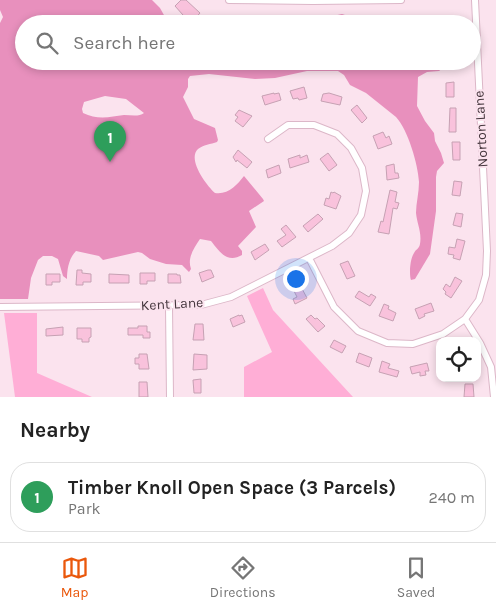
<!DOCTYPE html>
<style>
:root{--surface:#fff;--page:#f2f2f2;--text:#222;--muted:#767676;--line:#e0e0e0;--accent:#ea580c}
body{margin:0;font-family:Karla,sans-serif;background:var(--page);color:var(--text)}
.controls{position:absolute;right:15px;bottom:15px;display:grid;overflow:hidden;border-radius:10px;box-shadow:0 2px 8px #0003}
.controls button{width:45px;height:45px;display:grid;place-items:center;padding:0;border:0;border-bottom:1px solid var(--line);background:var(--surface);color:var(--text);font:25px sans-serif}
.you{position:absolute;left:295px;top:278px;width:18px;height:18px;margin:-12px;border:4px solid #fff;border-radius:50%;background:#1a73e8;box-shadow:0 0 0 8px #1a73e833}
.badge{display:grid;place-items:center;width:32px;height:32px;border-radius:50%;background:var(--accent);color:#fff;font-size:16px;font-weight:700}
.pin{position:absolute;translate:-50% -41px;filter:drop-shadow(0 1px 2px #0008)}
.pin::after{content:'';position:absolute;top:26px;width:18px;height:15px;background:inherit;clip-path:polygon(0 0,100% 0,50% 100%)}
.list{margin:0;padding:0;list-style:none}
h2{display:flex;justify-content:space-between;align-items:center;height:65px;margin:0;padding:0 20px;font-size:21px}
h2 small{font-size:16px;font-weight:400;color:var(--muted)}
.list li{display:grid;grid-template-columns:32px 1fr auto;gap:15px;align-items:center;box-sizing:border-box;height:70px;margin:0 10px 10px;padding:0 10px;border:1px solid var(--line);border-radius:20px}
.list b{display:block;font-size:19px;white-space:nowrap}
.list p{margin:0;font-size:16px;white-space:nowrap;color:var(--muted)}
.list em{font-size:16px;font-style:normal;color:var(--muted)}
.icon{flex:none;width:28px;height:28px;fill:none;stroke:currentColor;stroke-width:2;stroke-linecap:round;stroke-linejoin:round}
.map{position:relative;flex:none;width:496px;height:397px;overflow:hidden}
.search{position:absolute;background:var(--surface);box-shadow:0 2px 8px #0003;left:15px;right:15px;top:15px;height:55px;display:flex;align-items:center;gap:12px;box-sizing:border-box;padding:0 18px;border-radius:28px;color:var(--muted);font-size:19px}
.sheet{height:145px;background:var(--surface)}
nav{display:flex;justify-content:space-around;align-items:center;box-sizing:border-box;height:70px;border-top:1px solid var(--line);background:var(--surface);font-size:14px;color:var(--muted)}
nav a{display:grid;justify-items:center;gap:2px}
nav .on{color:var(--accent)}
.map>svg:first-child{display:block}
.green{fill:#ffaed6}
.forest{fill:#e890bd;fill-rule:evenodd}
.building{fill:#f9c2dc;stroke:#c6a1b3}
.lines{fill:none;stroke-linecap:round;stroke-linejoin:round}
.street-casing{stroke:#dcb7c8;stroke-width:8}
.street{stroke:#fff;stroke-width:6}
.labels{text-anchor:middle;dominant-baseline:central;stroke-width:4;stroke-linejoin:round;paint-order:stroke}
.street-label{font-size:14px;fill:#44353c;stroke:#fbe3ee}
</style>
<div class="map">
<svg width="496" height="397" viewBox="0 0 496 397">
<rect width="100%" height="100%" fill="#fbe3ee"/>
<!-- green -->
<path class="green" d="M263 288 273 310 353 397H244V367L272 352 247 296Z
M4 313H37V373L92 397H15Z"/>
<!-- forest -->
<path class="forest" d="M0 0H152L160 8 169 24H24V61H388V67C398 73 400 63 409 61 426 59 454 61 472 61L469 64 445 66 439 71 427 72 418 77 417 106 425 121 434 133 435 141 441 153 444 163 437 171 436 177V211L430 254 415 279 411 280C409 274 410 259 414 253 416 249 419 249 420 244 422 232 417 224 416 213 416 203 419 193 419 182 418 164 408 130 396 117L366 93 350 85 344 75 338 71H307L275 78 255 79 209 74 190 76 188 79V87L183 97 194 119 215 128 218 140 217 142C211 144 203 145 198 149 187 159 206 185 215 193 228 195 237 185 244 176L263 199 264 201 249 211 256 227 238 246 242 251V255C227 264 219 251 211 241L200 239C194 248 187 258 191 269L189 272 182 265 166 264 150 259 142 253 138 252 103 260 99 256 76 251C69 258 67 269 67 279L63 276 58 259 52 256H43L38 260 31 278 28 299H0V23L3 17 0 10ZM105 96 126 99 144 113C139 117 131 115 124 115 110 117 97 120 83 113L82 109 84 102Z
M342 14 348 16 347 24H320L324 18Z"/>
<!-- building -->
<path class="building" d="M181 0H186L200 13 193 21 189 17 185 20 181 17 183 15 175 6Z
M454 82V97H446V83Z
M304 87 307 98 299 100 298 98 293 99 290 91Z
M274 93V94L279 93 281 100 265 105 262 96Z
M329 93 342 97 340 105 321 101 323 94Z
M357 105 367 118 362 123 351 110Z
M450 108H456V132H449Z
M239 110 252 116 243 127 235 121 238 117 235 115Z
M383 132 386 138 389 136 392 144 378 149 373 136Z
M452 142H460V160H453Z
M238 150 252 162 247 168 237 160 236 162 233 157Z
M328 153 337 165 329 171 320 159Z
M300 155V158L307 155 309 162 290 168 288 159Z
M394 164 395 173H398L399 178 387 180 386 166Z
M279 165 281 173 268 178 266 170Z
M454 181 462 182 460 196 452 195Z
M390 190 397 192 395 202 399 203 397 209 393 208 389 234 378 232 381 221 383 222Z
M331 192 333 193 334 192 341 196 336 209 324 205 326 198 329 199Z
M456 213 463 214 461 227 453 225Z
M318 214 323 219 308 232 303 226Z
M286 225 296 237 282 247 277 241 286 235 281 229Z
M457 239 465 241 460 260 453 258 454 255 448 254 449 247 455 248Z
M265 244 269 250 255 260 251 252Z
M348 261 355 276 347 279 340 264Z
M77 270H82V273L91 274V282H83V285H76Z
M208 270H211L214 277 202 282 199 273Z
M140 273H155V281H147V284H140Z
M46 274H60V282H52V285H46Z
M109 274 129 275V283H109Z
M168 274H177V275H180L181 283H168Z
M455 277 462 281 451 298 445 294 446 292 443 289 446 284 450 287Z
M300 285 307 298 295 304 293 299 297 297 293 289Z
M359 291 369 297 371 294 376 297 370 306 355 297Z
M431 303 434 311 424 314 425 316 419 319 415 309Z
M384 304 389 306 388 309 396 313 393 321 379 316Z
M239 315V316L242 315 245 322 233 327 230 319Z
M311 315 315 319 317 318 325 326 318 332 306 319Z
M195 324H203L204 340H193Z
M138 326H147V332H150V338H143V335H128V328H138Z
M63 327V335L46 336V329Z
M77 328H91V337L89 338V342H82V339H77Z
M334 340 346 346 342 353 330 347Z
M359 353 372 358 369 367 356 362Z
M139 354H147L149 369H139V364H135V358H139Z
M194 354 207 355V369L193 370Z
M382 361 390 364 388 368 399 371 397 377 379 372Z
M427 363 429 371H425L426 375 420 376V372L412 374 410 367Z
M201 379V393H194L193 380Z
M139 382H147L148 397H139Z
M465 384H473L474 397H464Z"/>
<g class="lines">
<defs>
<path id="street" d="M229 0 313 1 312 0
M313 1 401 0
M309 258 334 307 358 331 387 343 413 344 443 334 465 319 479 300 486 275 487 251 475 0
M169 306 170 397
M0 307 201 305 231 297 332 246 349 233 361 215 366 191 362 168 351 148 337 134 314 125H288L268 139
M465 319 480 343 491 367 494 397"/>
</defs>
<!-- street casing -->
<use href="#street" class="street-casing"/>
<!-- street -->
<use href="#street" class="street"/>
</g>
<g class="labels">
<!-- street labels -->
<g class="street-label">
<text transform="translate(481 129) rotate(-93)">Norton Lane</text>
<text transform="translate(172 304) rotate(-3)">Kent Lane</text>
</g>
</g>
</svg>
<div class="controls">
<button><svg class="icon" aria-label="locate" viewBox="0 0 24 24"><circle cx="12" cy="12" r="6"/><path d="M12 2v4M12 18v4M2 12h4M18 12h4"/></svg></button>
</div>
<div class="you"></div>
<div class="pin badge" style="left:110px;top:162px;background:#2e9e5b">1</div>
<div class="search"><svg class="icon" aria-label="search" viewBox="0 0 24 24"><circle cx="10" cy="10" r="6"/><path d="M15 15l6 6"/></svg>Search here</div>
</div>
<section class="sheet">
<h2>Nearby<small></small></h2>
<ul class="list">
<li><span class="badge" style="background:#2e9e5b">1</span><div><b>Timber Knoll Open Space (3 Parcels)</b><p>Park</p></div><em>240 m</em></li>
</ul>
</section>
<nav>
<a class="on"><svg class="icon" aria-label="map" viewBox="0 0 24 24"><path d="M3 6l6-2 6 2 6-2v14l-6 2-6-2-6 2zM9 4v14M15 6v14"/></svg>Map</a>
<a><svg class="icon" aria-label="directions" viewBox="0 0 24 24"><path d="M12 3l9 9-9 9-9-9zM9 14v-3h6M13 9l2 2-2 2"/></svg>Directions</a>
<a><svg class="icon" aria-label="saved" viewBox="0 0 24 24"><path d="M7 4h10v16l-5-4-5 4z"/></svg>Saved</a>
</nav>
